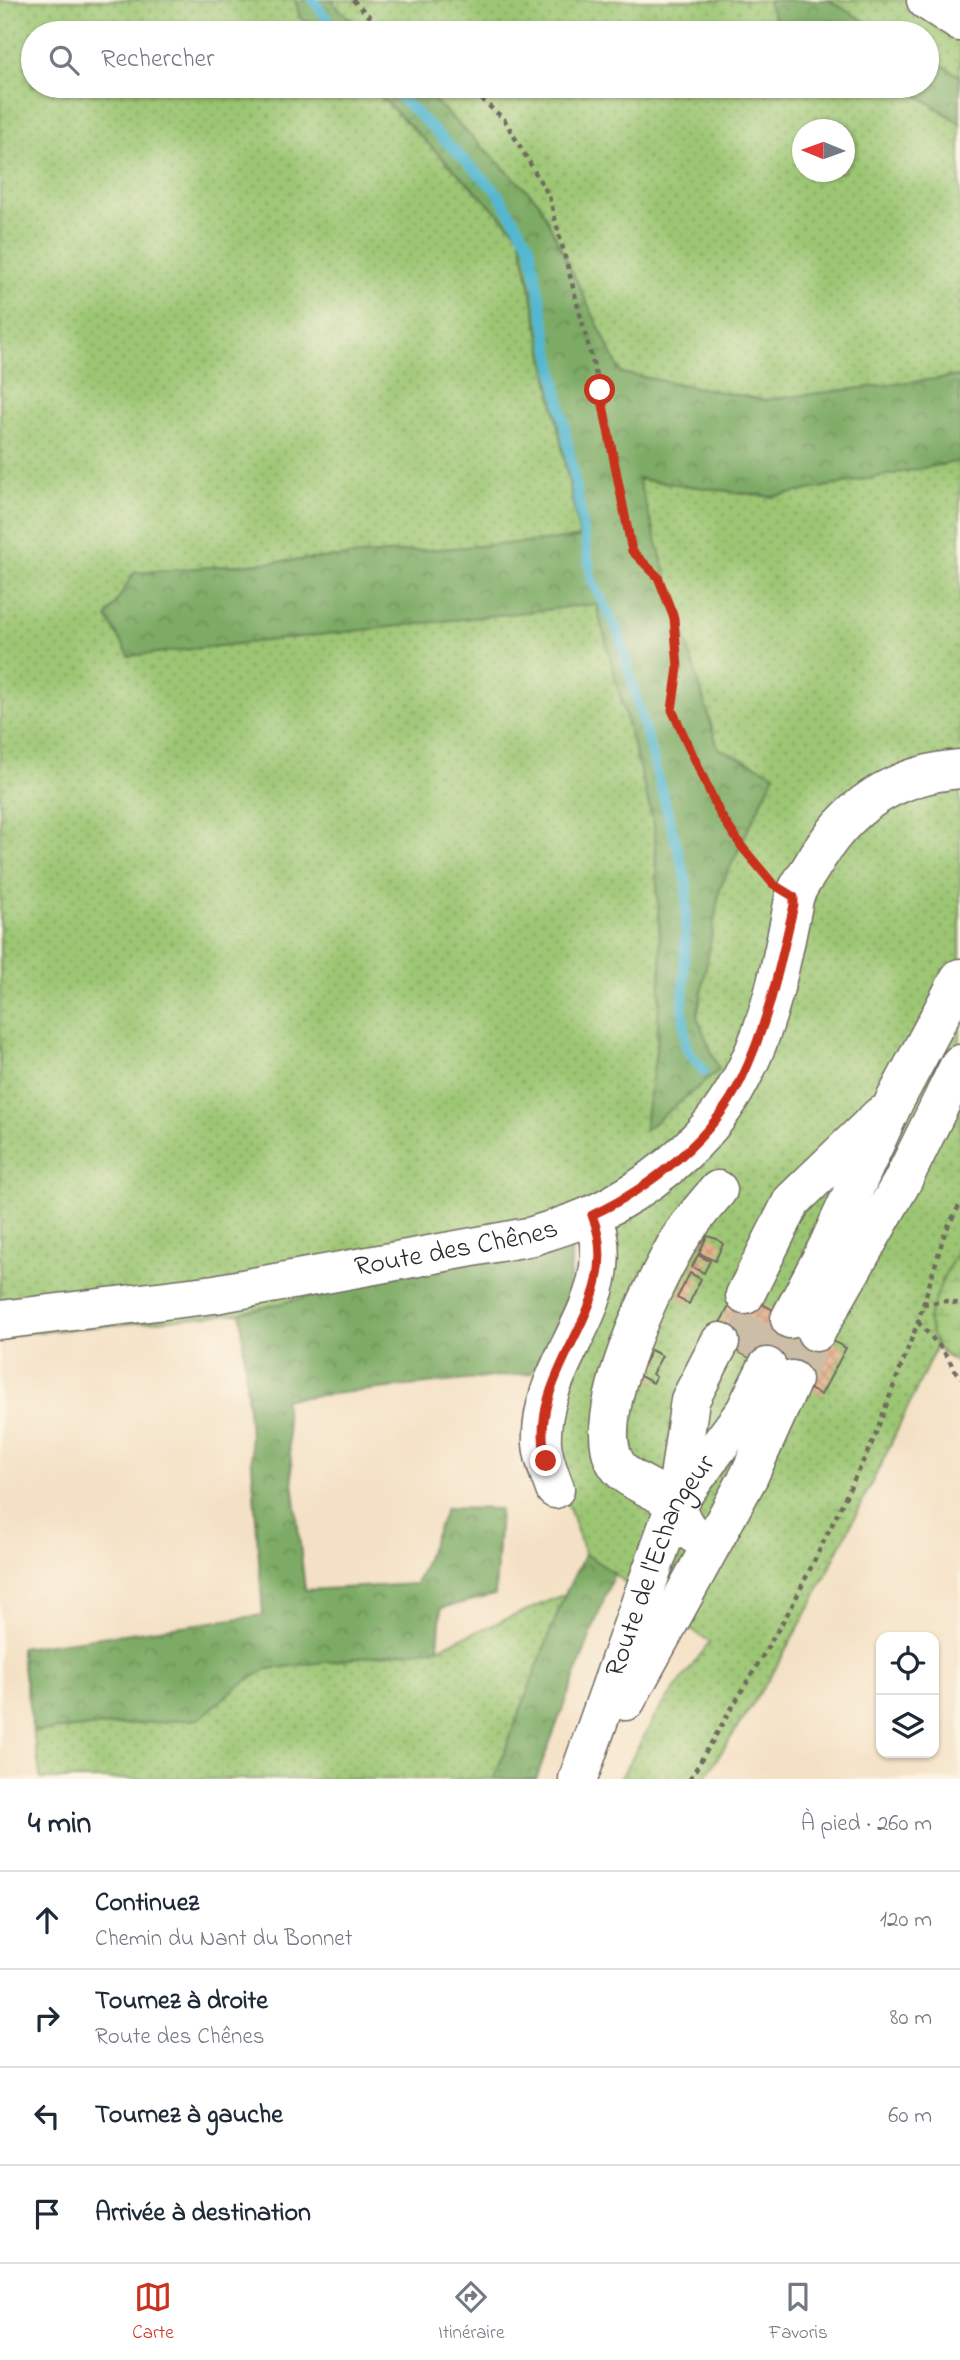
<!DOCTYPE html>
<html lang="fr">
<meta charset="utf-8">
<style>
:root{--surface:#fff;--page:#f2f2f3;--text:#1f2937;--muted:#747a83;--line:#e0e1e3;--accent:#c8321e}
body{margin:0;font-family:"Indie Flower",sans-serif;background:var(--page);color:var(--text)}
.controls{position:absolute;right:21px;bottom:21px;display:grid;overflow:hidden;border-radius:14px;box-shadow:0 2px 5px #0004}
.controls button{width:63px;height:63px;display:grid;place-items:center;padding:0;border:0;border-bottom:2px solid var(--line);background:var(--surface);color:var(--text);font:35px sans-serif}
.compass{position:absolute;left:792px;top:119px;width:63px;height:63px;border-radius:50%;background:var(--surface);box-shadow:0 2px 5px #0004;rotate:271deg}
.stop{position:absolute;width:21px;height:21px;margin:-16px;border:5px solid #c8321e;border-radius:50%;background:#fff}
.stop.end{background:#c8321e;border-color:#fff;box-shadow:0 2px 7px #0008}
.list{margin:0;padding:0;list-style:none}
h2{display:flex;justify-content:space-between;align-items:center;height:91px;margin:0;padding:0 28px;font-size:30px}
h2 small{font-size:23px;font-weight:400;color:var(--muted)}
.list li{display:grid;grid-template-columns:46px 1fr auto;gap:21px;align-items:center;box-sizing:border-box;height:98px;padding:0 28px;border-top:2px solid var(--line)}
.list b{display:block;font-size:26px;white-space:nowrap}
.list p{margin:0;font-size:23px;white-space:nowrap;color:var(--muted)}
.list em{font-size:23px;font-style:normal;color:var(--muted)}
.icon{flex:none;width:38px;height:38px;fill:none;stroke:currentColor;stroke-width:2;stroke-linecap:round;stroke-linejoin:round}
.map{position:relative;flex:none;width:960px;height:1779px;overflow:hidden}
.search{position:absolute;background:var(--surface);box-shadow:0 2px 5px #0004;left:21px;right:21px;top:21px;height:77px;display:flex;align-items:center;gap:18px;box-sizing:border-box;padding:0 24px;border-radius:38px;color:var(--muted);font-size:26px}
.sheet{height:483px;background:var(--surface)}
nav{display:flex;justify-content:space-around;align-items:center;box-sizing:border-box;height:98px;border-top:2px solid var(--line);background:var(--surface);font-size:19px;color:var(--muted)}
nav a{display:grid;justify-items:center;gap:4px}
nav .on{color:var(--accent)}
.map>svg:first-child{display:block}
.grass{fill:url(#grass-dots);stroke:#64784f;stroke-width:2;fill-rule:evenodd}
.forest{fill:url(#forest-crowns);stroke:#546b48;stroke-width:2}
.wetland{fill:url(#wetland-marsh);stroke:#64784f;stroke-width:2}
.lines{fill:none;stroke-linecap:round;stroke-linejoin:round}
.stream{stroke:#53b7d1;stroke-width:10}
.building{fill:url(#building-cross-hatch)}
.major-tunnel{stroke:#ccbda6;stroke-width:38;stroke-dasharray:38 19;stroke-linecap:butt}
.minor-casing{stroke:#716b61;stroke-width:41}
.major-casing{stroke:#716b61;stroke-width:41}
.highway-casing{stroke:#716b61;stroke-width:41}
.path{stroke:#716b61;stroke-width:4.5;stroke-dasharray:5 5;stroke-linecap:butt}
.minor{stroke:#fff;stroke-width:38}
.major{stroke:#fff;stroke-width:38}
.highway{stroke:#fff;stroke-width:38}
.route{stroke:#c8321e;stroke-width:9}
.labels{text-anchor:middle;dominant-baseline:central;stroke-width:6;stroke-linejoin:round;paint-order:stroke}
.street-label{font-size:28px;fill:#2b2b2b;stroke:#fcf5e5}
</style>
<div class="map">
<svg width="960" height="1779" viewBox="0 0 960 1779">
<defs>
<pattern id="grass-dots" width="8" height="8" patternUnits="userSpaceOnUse" patternTransform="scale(1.75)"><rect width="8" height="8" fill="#9cc673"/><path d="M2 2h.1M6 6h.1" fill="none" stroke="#7fa15f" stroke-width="1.8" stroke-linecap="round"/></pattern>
<pattern id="forest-crowns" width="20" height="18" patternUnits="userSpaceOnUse" patternTransform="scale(1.75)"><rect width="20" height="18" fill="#7dab65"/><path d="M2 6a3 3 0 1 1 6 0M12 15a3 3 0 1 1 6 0" fill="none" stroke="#678b53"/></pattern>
<pattern id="wetland-marsh" width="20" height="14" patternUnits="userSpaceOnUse" patternTransform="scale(1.75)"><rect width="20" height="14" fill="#9cc673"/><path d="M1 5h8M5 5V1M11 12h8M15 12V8" fill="none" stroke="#7fa15f"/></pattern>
<pattern id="building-cross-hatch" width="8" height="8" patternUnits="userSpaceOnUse" patternTransform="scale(1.75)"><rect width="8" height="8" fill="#e8b692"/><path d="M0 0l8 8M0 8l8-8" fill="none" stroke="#bc9477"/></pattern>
</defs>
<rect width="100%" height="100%" fill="#fcf5e5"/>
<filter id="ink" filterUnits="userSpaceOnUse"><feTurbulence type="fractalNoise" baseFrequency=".0143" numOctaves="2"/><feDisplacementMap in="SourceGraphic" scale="14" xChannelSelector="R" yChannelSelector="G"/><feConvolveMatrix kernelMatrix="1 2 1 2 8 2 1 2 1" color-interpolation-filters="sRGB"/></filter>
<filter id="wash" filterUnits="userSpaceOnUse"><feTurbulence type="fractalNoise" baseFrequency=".00686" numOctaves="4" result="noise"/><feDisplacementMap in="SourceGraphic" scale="28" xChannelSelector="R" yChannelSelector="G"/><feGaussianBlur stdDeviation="1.57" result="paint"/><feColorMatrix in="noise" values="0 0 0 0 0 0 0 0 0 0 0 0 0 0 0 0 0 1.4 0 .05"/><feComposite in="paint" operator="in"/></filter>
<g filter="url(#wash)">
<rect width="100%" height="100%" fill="#f4e1c5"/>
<!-- grass -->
<path class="grass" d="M0 0H295L300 17 317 33H33V86H370L520 235 580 538 135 573 129 656 596 604 654 824 661 964 657 1044 645 1130 719 1070 697 1017 720 888 774 774 718 748 637 479 772 497 960 461V1286L928 1319 936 1347 887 1452 812 1603 774 1671 704 1779H620L657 1713 710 1642 585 1554 565 1496 559 1414 608 1294 572 1239 241 1313 0 1336Z
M333 0H772L769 3 781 33H365L334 4Z
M828 0H960V76L927 57V33H886Z
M419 86H903L954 119 960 125V376L764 400 621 373 538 201ZM802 130H844V172H802Z
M565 1594 494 1779H41L33 1731 199 1719 238 1686 267 1669 438 1648Z"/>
<!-- forest -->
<path class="forest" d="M295 0H333L334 4 365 33H317L300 17Z
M772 0H828L886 33H781L768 3Z
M927 57 960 76V125L954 119 903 86H927Z
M370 86H419L538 201 621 373 764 400 960 376V461L772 497 638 479 718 748 775 774 720 888 697 1017 719 1070 644 1131 657 1044 661 964 654 824 596 604 129 656 107 617 134 573 580 538 520 235Z
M572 1239 569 1298 532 1373 284 1399 305 1590 416 1584 446 1508 500 1509 495 1595 441 1608 438 1648 267 1669 238 1686 199 1719 33 1731 20 1648 263 1615 241 1313 378 1280Z
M585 1554 614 1573 536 1779H494L565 1594Z"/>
<!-- wetland -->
<path class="wetland" d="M960 1246V1366L936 1347 928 1319 944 1276Z"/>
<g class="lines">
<!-- stream -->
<path class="stream" d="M313 0 337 33
M389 86 497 192 530 245 576 486 592 581 618 631 687 883 683 1010 686 1047 704 1072"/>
</g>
<g id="blocks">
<!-- building -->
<path class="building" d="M707 1236 717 1239 723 1244 715 1261 699 1253Z
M698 1255 710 1261 704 1273 692 1267Z
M690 1273 701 1279 689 1304 677 1298Z
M737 1291 846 1348 821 1395 712 1338Z
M651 1350 662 1356 652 1374 656 1377 653 1383 638 1375Z"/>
</g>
</g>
<g filter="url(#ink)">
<use href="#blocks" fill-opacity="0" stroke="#716b61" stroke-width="2"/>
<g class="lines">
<!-- major-tunnel -->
<path class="major-tunnel" d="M739 1352 763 1304
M767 1367 790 1319
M792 1380 816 1332"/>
<defs>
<g id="minor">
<path id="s1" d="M0 1320 215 1294 533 1236C560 1227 587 1219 612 1205 663 1177 713 1133 740 1081 770 1026 782 960 794 899 796 888 806 876 812 866 846 807 892 775 960 769"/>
<path d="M555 1489C550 1475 543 1459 542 1443 538 1358 626 1300 592 1215"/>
<path d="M714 1540C697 1537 688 1534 681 1518 679 1514 677 1507 674 1504 657 1487 625 1483 614 1460 591 1412 653 1284 679 1240 690 1222 704 1206 718 1190"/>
</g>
<g id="major">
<path d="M676 1499 690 1400 720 1342"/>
<path d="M626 1701 749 1476 792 1380"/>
<path id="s2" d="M578 1779 675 1505 745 1411 767 1367"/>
</g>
<path id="highway" d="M926 0 960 22
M745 1295 792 1201 880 1116
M790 1319 828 1246 894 1102 960 978
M816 1332 902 1182 960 1064"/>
</defs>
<!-- minor casing -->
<use href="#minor" class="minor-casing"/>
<!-- major casing -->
<use href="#major" class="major-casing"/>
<!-- highway casing -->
<use href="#highway" class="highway-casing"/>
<!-- path -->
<path class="path" d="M353 0 386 33
M466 86 504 119 549 196 600 390 632 551 658 577 674 618 678 668 672 710 720 814 742 847 766 876
M923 1304 945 1301 960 1304
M918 1322 942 1349 960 1378
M690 1779 792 1606 872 1443 918 1322 945 1232 960 1204"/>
<!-- minor -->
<use href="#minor" class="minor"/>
<!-- major -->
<use href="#major" class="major"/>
<!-- highway -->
<use href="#highway" class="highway"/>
</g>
</g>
<g class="lines" filter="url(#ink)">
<!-- route -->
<path class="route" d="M546 1461C524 1367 629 1307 592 1215 650 1188 713 1138 741 1080 768 1025 780 964 794 905V897L773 884 742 847 720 814 672 710 678 668 674 618 658 577 632 551 600 390"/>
</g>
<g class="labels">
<!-- street labels -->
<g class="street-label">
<text stroke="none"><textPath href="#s1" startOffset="462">Route des Chênes</textPath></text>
<text stroke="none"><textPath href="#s2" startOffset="229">Route de l'Echangeur</textPath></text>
</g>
</g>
</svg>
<div class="controls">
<button><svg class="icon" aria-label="locate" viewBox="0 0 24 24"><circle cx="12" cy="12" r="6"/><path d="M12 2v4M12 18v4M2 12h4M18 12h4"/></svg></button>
<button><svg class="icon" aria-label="layers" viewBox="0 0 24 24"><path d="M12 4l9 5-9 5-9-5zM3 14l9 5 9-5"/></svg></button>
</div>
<svg class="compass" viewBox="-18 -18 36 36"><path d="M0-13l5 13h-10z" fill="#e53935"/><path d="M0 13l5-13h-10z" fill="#747a83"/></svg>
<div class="stop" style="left:600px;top:390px"></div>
<div class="stop end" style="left:546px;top:1461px"></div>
<div class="search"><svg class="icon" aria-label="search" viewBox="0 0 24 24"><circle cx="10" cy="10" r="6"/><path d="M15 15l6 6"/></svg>Rechercher</div>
</div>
<section class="sheet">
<h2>4 min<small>À pied · 260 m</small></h2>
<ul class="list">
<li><svg class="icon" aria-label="ahead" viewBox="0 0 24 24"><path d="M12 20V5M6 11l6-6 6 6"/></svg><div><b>Continuez</b><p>Chemin du Nant du Bonnet</p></div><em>120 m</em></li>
<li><svg class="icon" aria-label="right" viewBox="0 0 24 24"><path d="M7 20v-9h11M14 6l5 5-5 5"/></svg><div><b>Tournez à droite</b><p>Route des Chênes</p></div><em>80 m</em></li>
<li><svg class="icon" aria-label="left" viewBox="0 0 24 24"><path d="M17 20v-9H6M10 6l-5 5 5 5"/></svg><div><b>Tournez à gauche</b></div><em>60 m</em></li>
<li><svg class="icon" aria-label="arrive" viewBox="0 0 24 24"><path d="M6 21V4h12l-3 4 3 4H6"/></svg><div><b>Arrivée à destination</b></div></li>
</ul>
</section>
<nav>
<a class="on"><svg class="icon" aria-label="map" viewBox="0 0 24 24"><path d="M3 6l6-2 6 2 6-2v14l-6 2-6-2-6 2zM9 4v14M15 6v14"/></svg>Carte</a>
<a><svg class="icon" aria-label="directions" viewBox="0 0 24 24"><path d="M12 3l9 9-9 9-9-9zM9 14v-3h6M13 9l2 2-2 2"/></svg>Itinéraire</a>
<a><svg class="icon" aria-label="saved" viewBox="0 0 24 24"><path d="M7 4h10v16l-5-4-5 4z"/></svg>Favoris</a>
</nav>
